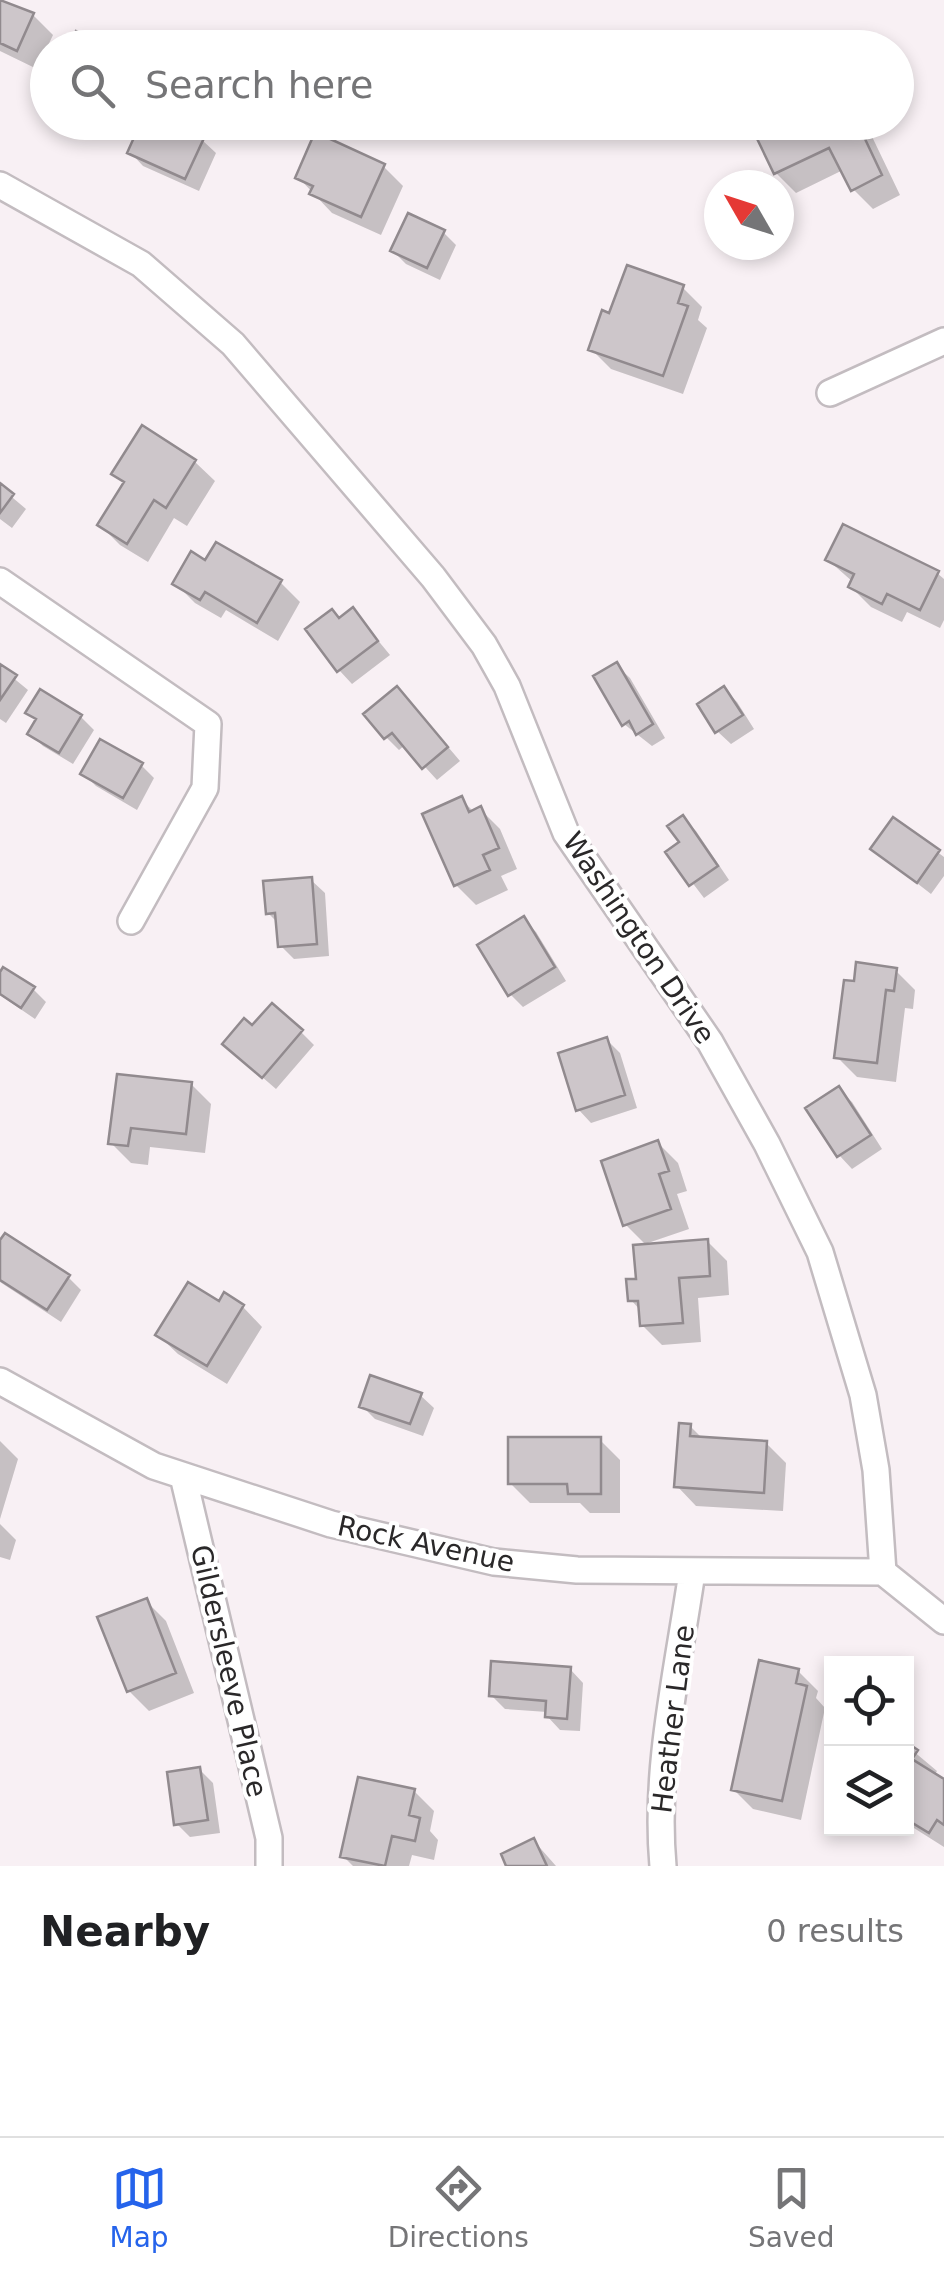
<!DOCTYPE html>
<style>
:root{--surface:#fff;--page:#f6f6f6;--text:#202124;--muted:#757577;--line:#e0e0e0;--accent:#2563eb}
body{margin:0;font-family:"DejaVu Sans",sans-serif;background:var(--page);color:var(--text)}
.controls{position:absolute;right:30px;bottom:30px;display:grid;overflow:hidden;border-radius:0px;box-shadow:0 5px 15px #0003}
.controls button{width:90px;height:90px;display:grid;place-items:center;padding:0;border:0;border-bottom:2px solid var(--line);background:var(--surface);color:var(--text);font:50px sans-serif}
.compass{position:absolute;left:704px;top:170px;width:90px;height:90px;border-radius:50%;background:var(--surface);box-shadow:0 5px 15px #0003;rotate:309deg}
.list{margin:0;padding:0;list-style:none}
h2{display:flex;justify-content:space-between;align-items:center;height:130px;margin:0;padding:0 40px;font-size:42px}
h2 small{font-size:32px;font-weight:400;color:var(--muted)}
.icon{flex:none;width:55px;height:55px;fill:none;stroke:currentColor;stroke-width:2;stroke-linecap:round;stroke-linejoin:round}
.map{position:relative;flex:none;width:944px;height:1866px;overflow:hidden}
.search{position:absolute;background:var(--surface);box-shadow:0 5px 15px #0003;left:30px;right:30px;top:30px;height:110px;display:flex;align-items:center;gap:25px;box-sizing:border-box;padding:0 35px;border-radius:55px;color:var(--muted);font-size:38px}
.sheet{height:270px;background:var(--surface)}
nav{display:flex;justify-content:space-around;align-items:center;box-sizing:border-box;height:140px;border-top:2px solid var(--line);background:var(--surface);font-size:28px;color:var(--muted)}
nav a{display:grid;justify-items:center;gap:5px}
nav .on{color:var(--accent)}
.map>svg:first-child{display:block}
.shadow{fill:#0003}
.building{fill:#cdc6ca;stroke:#918a8e;stroke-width:2.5}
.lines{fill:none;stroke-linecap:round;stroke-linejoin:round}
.street-casing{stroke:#c3bcc0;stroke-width:30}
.street{stroke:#fff;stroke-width:25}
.labels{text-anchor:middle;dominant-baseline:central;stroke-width:8;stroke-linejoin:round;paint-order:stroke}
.street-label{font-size:28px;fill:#2a2829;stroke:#fff}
</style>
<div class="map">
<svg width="944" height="1866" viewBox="0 0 944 1866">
<rect width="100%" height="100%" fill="#f8f0f4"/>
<!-- shadow -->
<path class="shadow" d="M0 0 33 15 53 35 37 69 0 51Z
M139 122H164L202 140 216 153 199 191 143 166 130 152 143 125Z
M755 122H865L900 195 873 209 853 189 843 170 796 193 776 173Z
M383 166 403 186 381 235 332 213 298 177Z
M443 232 456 245 440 280 406 264 393 251Z
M682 287 702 307 698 320 707 328 683 394 611 369 591 349 611 316Z
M195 462 215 481 187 526 174 518 148 562 120 545 100 525 126 485 114 473Z
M0 487 26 509 12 528 0 519Z
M828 560 937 573 944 579V620L940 628 907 612 902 622 871 607 851 587 853 582Z
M206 563 280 582 300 602 278 641 226 610 221 618 195 603 175 583Z
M353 610 390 655 352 684 339 670 340 620Z
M616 665 630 678 665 738 652 746 624 724Z
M0 667 28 690 6 723 0 719Z
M724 689 737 702 754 729 731 744 717 731Z
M410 702 460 761 437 780 405 745 399 750 386 737Z
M28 712 81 717 94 730 73 764 43 746 30 733 37 721Z
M141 765 154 778 137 810 96 786 83 773Z
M461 799 474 812 480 809 500 829 517 869 501 876 508 890 476 905 456 885Z
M683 818 696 831 729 880 704 898 669 852 683 843Z
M894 820 944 857V876L931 894 873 849Z
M311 880 325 893 329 956 294 959 281 946 279 924 268 913Z
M523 919 536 932 566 981 523 1007 510 994Z
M895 970 915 990 913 1009 905 1008 896 1082 857 1077 837 1057 856 984Z
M0 976 33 989 46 1002 35 1019 0 995Z
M301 1032 314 1045 276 1089 239 1057Z
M607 1040 620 1053 637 1108 591 1123 578 1109Z
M119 1076 191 1084 211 1104 205 1153 150 1147 148 1165 131 1163 111 1143Z
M838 1089 852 1102 882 1149 852 1169 839 1155Z
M658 1143 678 1163 687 1191 677 1194 689 1229 645 1244 625 1224Z
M707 1241 727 1261 729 1295 698 1298 701 1342 662 1345 642 1325 641 1311 631 1300 638 1281Z
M0 1245 68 1277 81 1290 61 1322 0 1282Z
M220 1304 243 1307 262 1327 227 1384 178 1354 158 1335Z
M420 1395 434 1408 423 1436 375 1419 362 1406Z
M690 1426 703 1439 766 1443 786 1463 783 1511 696 1506 677 1486Z
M600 1440 620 1460V1513H590L580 1503H530L510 1483Z
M0 1441 18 1459 0 1519Z
M0 1524 16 1540 10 1560 0 1557Z
M146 1601 166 1621 194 1693 149 1711 129 1691Z
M570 1669 583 1683 580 1731 560 1730 547 1716V1712L505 1709 491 1695Z
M798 1671 818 1691 816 1698 825 1708 801 1820 753 1809 733 1789Z
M906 1745 937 1771 934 1776 944 1782V1847L906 1823Z
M200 1770 213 1783 220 1833 190 1837 177 1824Z
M414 1791 434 1811 430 1831 438 1840 434 1860 412 1855 409 1866H353L343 1856Z
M534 1841 556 1866H509Z"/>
<!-- building -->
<path class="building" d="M0 0 34 13 17 51 0 43Z
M76 31 106 48H67Z
M141 122H170L204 138 185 179 127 153Z
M749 122H857L882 175 851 191 829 148 774 174Z
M315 132 385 164 361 217 309 194 313 186 295 178Z
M408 213 445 230 427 268 390 251Z
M627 265 684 285 678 303 688 306 663 376 588 350 602 310 609 313Z
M142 425 196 460 166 508 154 500 127 544 97 525 124 482 111 474Z
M0 483 14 494 0 513Z
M843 524 939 571 920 610 887 594 882 604 848 587 854 574 825 560Z
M216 542 282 580 257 623 205 592 200 600 172 584 191 551 205 560Z
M353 607 378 641 337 672 305 629 332 609 339 618Z
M617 662 653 724 636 735 629 721 622 726 593 676Z
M0 664 17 675 0 700Z
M397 686 448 747 422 769 392 733 384 739 363 714Z
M724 686 743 715 715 733 697 704Z
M40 689 82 715 59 753 27 734 36 719 25 713Z
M100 739 143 763 123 798 80 774Z
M462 796 469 812 481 806 499 848 483 855 490 870 454 886 422 814Z
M683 815 718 866 689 886 665 852 679 842 667 826Z
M893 817 940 850 917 883 870 849Z
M312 877 317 944 278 947 275 913 266 914 263 881Z
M524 916 555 967 508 996 477 945Z
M856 962 897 968 894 991 886 990 877 1063 834 1058 844 980 854 981Z
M3 967 35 987 21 1008 0 994V972Z
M272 1003 303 1030 262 1078 222 1044 244 1018 252 1025Z
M607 1037 625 1095 576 1111 558 1053Z
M117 1074 192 1082 186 1134 131 1128 128 1146 108 1144Z
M839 1086 871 1135 837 1157 805 1108Z
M658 1140 669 1171 659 1174 671 1209 623 1226 601 1161Z
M5 1233 70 1275 47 1310 0 1280V1240Z
M708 1239 710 1276 679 1278 683 1323 640 1326 638 1301H628L626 1279H636L633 1245Z
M188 1282 219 1301 224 1292 244 1305 207 1366 155 1335Z
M370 1375 422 1393 410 1424 359 1407Z
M679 1423 691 1424 690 1436 767 1441 764 1493 674 1487Z
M508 1437H601V1494H568L567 1484H508Z
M147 1598 176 1673 127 1692 97 1617Z
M759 1660 799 1669 796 1683 807 1686 782 1801 731 1790Z
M491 1661 571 1667 567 1719 545 1717 546 1701 489 1696Z
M906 1742 918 1750 912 1759 944 1779V1825L937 1820 929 1833 906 1819Z
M200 1767 208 1820 174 1825 167 1772Z
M358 1777 415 1789 409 1815 420 1818 415 1841 392 1836 385 1866 340 1857Z
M534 1838 547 1866H506L501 1854Z"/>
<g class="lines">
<defs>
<path id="street" d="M0 185 141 264 233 344 433 577 484 645 507 686 566 833 710 1042 767 1144 820 1252 863 1395 876 1470 883 1572 944 1621
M830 393 944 341
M0 581 208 724 205 788 131 921
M0 1381 154 1466 331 1524 494 1562 577 1570 883 1572
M183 1476 269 1838V1866
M663 1866C654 1768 678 1669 692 1572"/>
</defs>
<!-- street casing -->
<use href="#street" class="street-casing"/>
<!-- street -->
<use href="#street" class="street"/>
</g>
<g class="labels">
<!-- street labels -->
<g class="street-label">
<text transform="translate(639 938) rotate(56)">Washington Drive</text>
<text transform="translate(426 1544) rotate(12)">Rock Avenue</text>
<text transform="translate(229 1671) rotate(77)">Gildersleeve Place</text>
<text transform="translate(673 1719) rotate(-83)">Heather Lane</text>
</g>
</g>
</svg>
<div class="controls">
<button><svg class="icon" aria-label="locate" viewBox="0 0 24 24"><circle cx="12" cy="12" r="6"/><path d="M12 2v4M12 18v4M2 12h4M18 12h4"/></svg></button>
<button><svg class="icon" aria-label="layers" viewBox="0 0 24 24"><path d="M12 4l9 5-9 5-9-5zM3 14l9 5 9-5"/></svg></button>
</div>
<svg class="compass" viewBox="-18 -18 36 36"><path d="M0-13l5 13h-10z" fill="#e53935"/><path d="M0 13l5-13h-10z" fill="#757577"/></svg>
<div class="search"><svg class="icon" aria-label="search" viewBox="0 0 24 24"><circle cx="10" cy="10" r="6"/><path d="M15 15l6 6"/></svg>Search here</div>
</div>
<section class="sheet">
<h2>Nearby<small>0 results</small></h2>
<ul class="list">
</ul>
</section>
<nav>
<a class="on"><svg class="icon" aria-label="map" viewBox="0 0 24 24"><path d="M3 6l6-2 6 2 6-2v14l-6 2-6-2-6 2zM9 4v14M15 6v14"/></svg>Map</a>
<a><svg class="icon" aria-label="directions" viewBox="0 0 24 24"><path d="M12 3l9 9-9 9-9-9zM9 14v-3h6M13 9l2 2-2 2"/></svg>Directions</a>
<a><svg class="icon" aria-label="saved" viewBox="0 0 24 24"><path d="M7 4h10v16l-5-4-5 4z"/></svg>Saved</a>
</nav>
